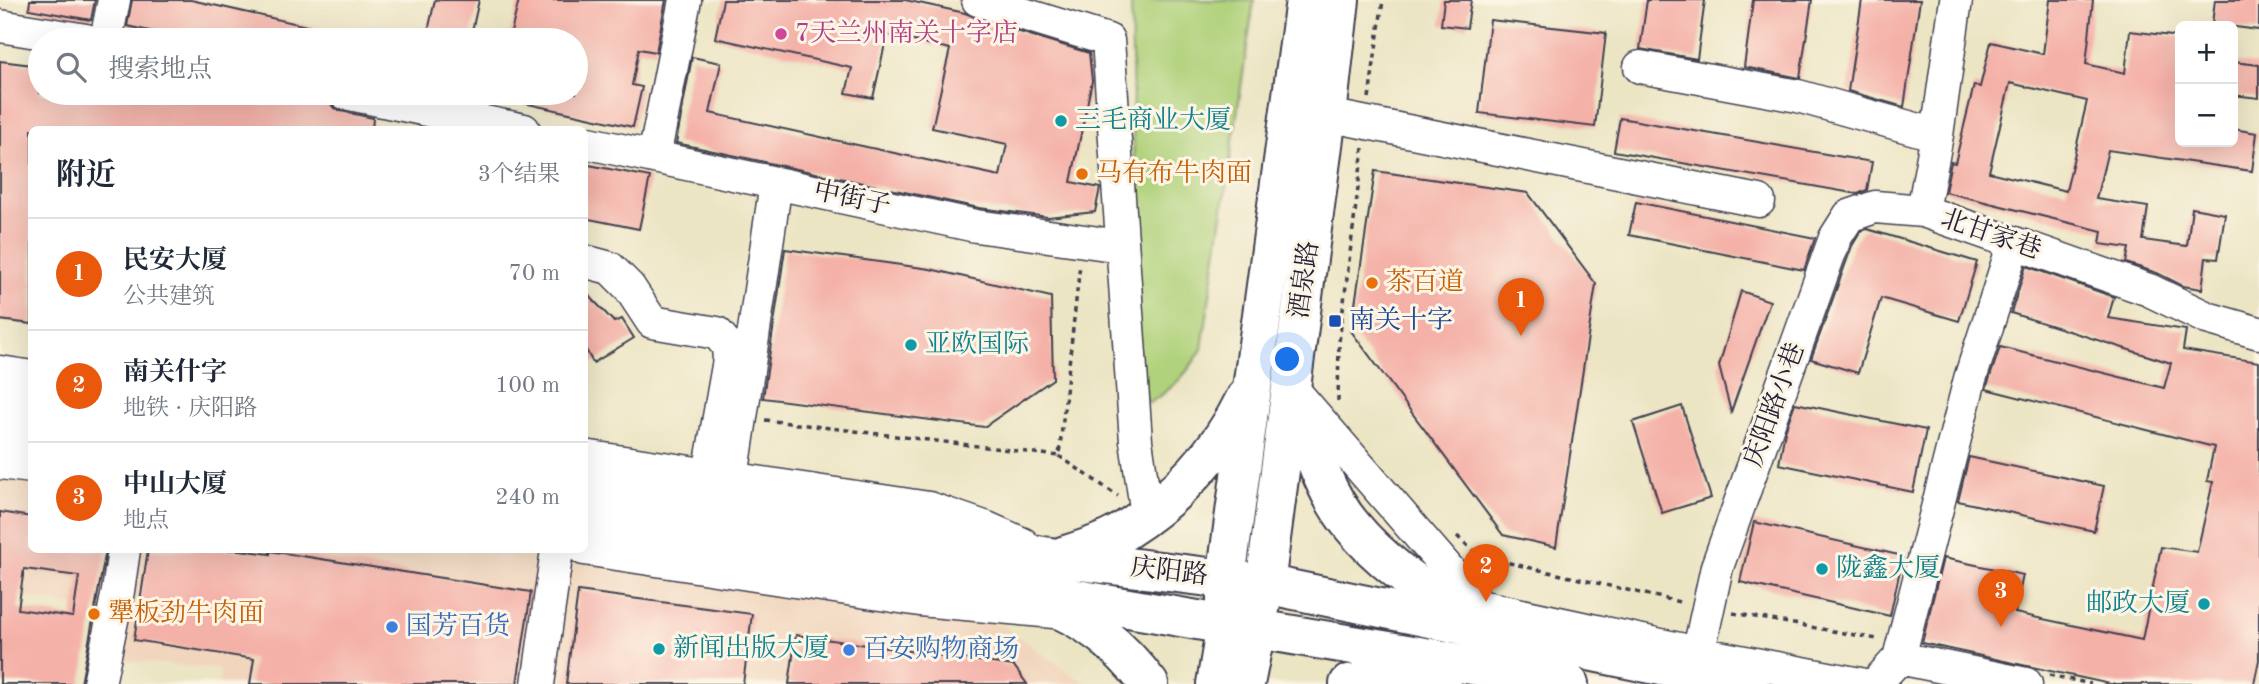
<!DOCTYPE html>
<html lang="zh">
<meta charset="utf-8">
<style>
:root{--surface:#fff;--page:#f6f6f7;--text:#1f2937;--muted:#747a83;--line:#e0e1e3;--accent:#ea580c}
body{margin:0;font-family:"Old Standard TT","Noto Serif SC",serif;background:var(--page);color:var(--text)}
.controls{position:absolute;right:21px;top:21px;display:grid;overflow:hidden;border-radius:10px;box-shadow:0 7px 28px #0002}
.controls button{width:63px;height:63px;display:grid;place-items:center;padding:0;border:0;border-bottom:2px solid var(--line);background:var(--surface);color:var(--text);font:35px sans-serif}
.you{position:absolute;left:1288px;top:360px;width:24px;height:24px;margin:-18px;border:5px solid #fff;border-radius:50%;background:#1a73e8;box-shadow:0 0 0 10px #1a73e833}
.badge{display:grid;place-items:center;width:46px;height:46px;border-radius:50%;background:var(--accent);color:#fff;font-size:23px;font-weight:700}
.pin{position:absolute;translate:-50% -58px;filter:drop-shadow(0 2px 4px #0008)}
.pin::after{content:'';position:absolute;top:37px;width:24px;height:21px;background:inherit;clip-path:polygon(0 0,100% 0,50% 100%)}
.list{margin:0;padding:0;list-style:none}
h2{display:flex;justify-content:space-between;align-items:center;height:91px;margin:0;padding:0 28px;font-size:30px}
h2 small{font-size:23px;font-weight:400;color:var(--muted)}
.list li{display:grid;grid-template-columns:46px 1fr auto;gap:21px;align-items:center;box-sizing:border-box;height:112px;padding:0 28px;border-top:2px solid var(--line)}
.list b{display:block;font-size:26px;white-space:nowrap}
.list p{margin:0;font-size:23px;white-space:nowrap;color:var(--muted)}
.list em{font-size:23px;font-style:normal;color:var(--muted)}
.icon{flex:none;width:38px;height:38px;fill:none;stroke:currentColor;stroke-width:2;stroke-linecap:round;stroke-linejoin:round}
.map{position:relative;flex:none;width:2259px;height:684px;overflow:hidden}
.search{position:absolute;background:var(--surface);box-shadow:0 7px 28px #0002;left:28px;top:28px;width:560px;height:77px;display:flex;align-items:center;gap:18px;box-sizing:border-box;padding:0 24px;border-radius:38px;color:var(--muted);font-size:26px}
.panel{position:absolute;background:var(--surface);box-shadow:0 7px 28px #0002;left:28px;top:126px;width:560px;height:427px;border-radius:10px}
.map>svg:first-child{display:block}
.built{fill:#f1d5bd}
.green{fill:#b0d27b;stroke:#697a5b;stroke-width:2}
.building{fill:#f4b1a8;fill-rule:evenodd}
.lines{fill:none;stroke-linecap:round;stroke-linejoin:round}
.minor-casing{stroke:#403f50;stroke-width:35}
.major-casing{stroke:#403f50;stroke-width:42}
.path{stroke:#403f50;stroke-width:3.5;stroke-dasharray:5 5;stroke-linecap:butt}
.minor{stroke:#fff;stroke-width:32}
.major{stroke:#fff;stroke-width:38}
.hotel-dot{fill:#d1479c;stroke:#fcf5e5;stroke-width:2.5}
.culture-dot{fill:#0f9aa8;stroke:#fcf5e5;stroke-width:2.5}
.food-dot{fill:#e8710a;stroke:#fcf5e5;stroke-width:2.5}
.transit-dot{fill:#1a4fb4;stroke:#fcf5e5;stroke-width:2.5}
.shop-dot{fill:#3f7fe0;stroke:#fcf5e5;stroke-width:2.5}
.labels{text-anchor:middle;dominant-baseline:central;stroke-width:6;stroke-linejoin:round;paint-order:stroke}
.hotel-label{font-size:26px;fill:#b23c85;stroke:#fcf5e5;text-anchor:start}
.culture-label{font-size:26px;fill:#0d838f;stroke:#fcf5e5;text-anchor:start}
.food-label{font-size:26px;fill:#c56008;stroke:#fcf5e5;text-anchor:start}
.street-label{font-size:26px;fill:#22223b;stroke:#fcf5e5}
.transit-label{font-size:26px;fill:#164399;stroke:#fcf5e5;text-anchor:start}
.shop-label{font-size:26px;fill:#366cbe;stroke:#fcf5e5;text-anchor:start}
</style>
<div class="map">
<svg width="2259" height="684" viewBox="0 0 2259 684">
<rect width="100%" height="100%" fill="#fcf5e5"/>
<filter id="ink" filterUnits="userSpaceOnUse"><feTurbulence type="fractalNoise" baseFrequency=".0143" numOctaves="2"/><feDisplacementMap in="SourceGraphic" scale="14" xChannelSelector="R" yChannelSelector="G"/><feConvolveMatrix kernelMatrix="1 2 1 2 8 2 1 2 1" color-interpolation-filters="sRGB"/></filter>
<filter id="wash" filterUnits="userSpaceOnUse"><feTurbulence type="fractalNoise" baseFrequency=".00686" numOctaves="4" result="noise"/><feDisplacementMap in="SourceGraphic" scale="28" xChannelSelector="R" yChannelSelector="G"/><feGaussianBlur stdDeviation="1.57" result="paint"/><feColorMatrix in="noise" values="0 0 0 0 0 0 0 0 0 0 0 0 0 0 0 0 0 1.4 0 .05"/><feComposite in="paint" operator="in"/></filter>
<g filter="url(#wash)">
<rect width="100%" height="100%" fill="#ece5c4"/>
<!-- built -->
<path class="built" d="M0 473 31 478 32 550H505L1000 624 1086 684H219L220 669 99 658 107 610 0 594Z"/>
<!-- green -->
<path class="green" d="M1131 0H1254L1202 349C1186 375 1175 387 1149 403L1138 389Z"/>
<g id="blocks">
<!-- building -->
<path class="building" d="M30 0H95L91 20 29 9Z
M132 0H191L338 33V40H190L127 26Z
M435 0H479L470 40H426Z
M519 0H666L656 52 639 49 632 85 642 87 633 127 510 100 511 93H576V40H509Z
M723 0H905L965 13 987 22 1089 53 1092 81 1071 182 1100 188 1095 212 1048 217 979 208 676 143 692 57 721 63 710 113 1000 176 1007 144 932 128 950 49 887 35 873 98 846 93 852 68 715 38Z
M1444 0H1471L1467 28 1441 25Z
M1647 0H1705L1697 59 1640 49Z
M1753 0H1812L1800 78 1744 67Z
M1862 0H1920L1904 107 1848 91Z
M2050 0H2093L2086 64 2125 73 2130 31 2180 37V142H2233V129L2257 133 2252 171 2108 150 2096 199 2148 207 2143 240 2187 246 2192 208 2225 214 2218 259 2206 258 2202 289 2183 286 2157 273 2126 263 2129 248 2100 244 2102 231 1945 192 1951 162 1955 163 1974 85 1980 87 1991 42 2043 54ZM2010 83 2087 101 2066 191 1989 172Z
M2215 0H2259V30L2212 24Z
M1490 20 1606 33 1595 127 1479 113Z
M0 61 40 66V93H247L322 102 323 93H327L328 99 333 107 341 111 373 118 372 130H32V324L0 320Z
M2233 62 2259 65V98L2233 95Z
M1620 118 1872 162 1867 190 1858 194 1614 151Z
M584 164 650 177 639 229 584 218Z
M1375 171 1528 193 1596 284 1556 547 1503 535 1351 331Z
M1636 202 1815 238 1804 270 1629 235Z
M1867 229 1977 262 1959 321 1881 298 1858 373 1811 359 1852 246 1861 231Z
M785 249 930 269 1051 297 1053 379 984 427 763 398Z
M2026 266 2114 297 2108 318 2186 330 2183 350 2259 362V660L2254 684H2110L1922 643 1943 558 2023 575 2015 613 2142 640 2161 547 2197 552 2213 482 2207 481 2214 447 1986 389 2000 347 2164 388 2171 363 2011 313Z
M584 290 614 322 622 319 634 338 593 363 584 346Z
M1741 291 1770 301 1731 412 1719 366Z
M1795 403 1926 430 1913 492 1779 464 1785 431Z
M1682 406 1711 498 1662 513 1633 422Z
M1969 457 2104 486 2094 531 1958 501Z
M0 512 32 517V550H106L81 684H0ZM24 569 79 576 73 617 18 609Z
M1754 522 1903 556 1890 616 1740 582Z
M148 550H240L270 554V551L531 592 517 684H250L254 659 134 640Z
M578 591 752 614 743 684H566Z
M796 635 1014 666 1027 684H789Z"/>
</g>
</g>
<g filter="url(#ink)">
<use href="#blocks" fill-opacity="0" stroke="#403f50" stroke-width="2"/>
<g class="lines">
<defs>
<path id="minor" d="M978 0 1108 40 1136 441 1147 515
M0 26 86 40
M106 40 114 0
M1640 67 1798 96 1937 135
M345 93 524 130
M1327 115 1759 201
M584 142 976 226 1121 246
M654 157 685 0
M1923 211 1937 135 1956 0
M584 261 610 268 629 287 652 322 717 333 728 346 729 360 709 474
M0 372 32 377
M1295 392 1480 606
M584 456 929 508 987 528 1023 544
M0 463 32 467
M732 478 776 183
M584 549 920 600 1065 613
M1439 600 1480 606 1698 653 1860 684
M1899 658 1970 379 2014 243
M1694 673 1717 567 1835 238 1849 216 1875 207 1923 211 2149 290 2207 318 2259 333
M99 684 118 591 124 550
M538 684 557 550
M1875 684 1899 658 2026 684"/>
<path id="major" d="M1294 395C1309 440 1322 491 1353 527 1383 564 1426 591 1465 618
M0 406 32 410
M0 443 32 447
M584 487 806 518 1056 558 1265 584 1748 684
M584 521 991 584 1226 625 1257 629 1496 669 1569 684
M1063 556C1085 549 1108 542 1127 529 1176 498 1220 451 1245 399
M1049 605C1091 621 1122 648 1149 684
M1216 684 1226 625V579L1305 0
M1245 684 1265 584 1327 115 1340 0
M1349 684 1444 674"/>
</defs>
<!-- minor casing -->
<use href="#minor" class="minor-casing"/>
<!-- major casing -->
<use href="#major" class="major-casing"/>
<!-- path -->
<path class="path" d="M1369 98 1383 0
M1338 401 1339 342 1363 148
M765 420 1059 456 1080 264
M1059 456 1118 496
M1457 536 1479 556 1684 603
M1733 613 1877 639
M2049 675 2091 684"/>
<!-- minor -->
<use href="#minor" class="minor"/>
<!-- major -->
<use href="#major" class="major"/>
</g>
</g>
<!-- markers -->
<circle class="hotel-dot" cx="781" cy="34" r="7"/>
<g class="culture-dot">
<circle cx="1061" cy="121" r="7"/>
<circle cx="911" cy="345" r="7"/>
<circle cx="1822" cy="569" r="7"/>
<circle cx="2204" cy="604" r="7"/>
<circle cx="659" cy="649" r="7"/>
</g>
<g class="food-dot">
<circle cx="1082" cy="174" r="7"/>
<circle cx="1372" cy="283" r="7"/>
<circle cx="94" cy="614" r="7"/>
</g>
<rect class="transit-dot" x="1328" y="314" width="14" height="14" rx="3.5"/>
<g class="shop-dot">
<circle cx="392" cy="627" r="7"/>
<circle cx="849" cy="650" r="7"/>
</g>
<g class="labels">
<!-- hotel labels -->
<g class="hotel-label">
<text x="795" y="34">7天兰州南关十字店</text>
</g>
<!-- culture labels -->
<g class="culture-label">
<text x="1075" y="121">三毛商业大厦</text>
<text x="925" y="345">亚欧国际</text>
<text x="1836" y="569">陇鑫大厦</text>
<text x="2190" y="604" text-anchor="end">邮政大厦</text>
<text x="673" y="649">新闻出版大厦</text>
</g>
<!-- food labels -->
<g class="food-label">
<text x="1096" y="174">马有布牛肉面</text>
<text x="1386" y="283">茶百道</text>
<text x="108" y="614">犟板劲牛肉面</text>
</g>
<!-- street labels -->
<g class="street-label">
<text transform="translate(852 199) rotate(12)">中街子</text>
<text transform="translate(1991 235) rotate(19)">北甘家巷</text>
<text transform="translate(1305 280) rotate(-82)">酒泉路</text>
<text transform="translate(1775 405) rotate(-70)">庆阳路小巷</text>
<text transform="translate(1169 572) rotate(7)">庆阳路</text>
</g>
<!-- transit labels -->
<g class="transit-label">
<text x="1349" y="321">南关十字</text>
</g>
<!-- shop labels -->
<g class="shop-label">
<text x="406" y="627">国芳百货</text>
<text x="863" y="650">百安购物商场</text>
</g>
</g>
</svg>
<div class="controls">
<button>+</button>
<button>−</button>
</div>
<div class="you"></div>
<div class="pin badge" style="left:1521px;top:336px">1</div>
<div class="pin badge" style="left:1486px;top:602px">2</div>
<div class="pin badge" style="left:2001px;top:627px">3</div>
<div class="search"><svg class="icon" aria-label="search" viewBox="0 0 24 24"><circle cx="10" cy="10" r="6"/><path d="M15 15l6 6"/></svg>搜索地点</div>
<section class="panel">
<h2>附近<small>3个结果</small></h2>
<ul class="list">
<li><span class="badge">1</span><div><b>民安大厦</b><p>公共建筑</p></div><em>70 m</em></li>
<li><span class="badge">2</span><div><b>南关什字</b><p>地铁 · 庆阳路</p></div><em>100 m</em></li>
<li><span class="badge">3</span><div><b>中山大厦</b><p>地点</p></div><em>240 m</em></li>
</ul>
</section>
</div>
